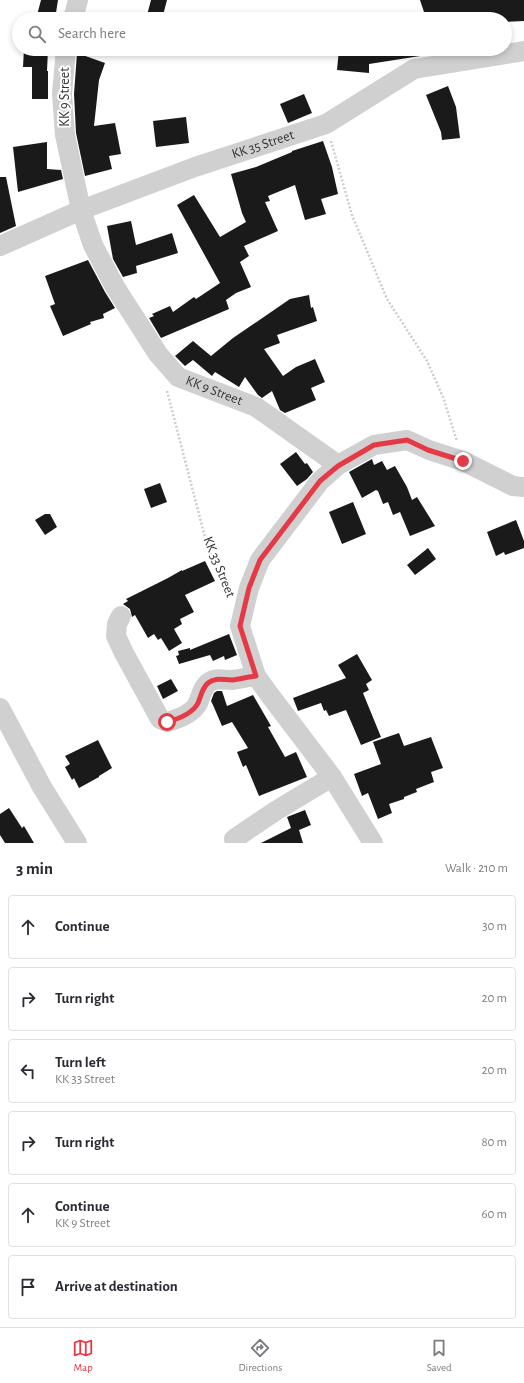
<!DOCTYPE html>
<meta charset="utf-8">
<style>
:root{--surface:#fff;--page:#f2f2f3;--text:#2b2b33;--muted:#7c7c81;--line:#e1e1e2;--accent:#e63946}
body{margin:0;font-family:"Alegreya Sans",sans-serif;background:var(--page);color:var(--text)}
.stop{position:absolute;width:12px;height:12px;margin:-9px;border:3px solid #e63946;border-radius:50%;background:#fff}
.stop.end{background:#e63946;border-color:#fff;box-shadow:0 1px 4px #0008}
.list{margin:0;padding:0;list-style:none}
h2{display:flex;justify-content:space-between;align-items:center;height:52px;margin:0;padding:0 16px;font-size:17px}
h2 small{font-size:13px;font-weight:400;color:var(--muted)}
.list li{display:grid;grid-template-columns:26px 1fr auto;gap:12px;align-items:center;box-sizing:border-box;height:64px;margin:0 8px 8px;padding:0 8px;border:1px solid var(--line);border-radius:4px}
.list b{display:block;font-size:15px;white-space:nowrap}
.list p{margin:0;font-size:13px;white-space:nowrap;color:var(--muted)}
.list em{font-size:13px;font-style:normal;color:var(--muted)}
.icon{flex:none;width:22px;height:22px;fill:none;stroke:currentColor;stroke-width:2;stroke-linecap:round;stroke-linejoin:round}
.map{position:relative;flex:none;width:524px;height:843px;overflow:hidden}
.search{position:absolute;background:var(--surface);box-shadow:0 2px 6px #0003;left:12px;right:12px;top:12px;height:44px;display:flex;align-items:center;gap:10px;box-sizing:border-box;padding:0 14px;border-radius:22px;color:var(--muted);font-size:15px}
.sheet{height:484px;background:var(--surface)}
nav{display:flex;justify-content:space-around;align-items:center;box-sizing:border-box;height:56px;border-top:1px solid var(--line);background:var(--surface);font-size:11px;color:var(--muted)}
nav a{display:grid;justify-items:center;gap:2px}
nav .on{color:var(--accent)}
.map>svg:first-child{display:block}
.building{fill:#1a1a1a}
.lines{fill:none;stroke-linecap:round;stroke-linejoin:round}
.path{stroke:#cdcdcd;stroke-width:2.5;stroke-dasharray:2 2;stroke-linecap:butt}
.minor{stroke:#d0d0d0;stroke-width:20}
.route{stroke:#e63946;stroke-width:5}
.labels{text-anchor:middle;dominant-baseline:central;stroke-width:4;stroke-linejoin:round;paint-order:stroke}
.street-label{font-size:14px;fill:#333;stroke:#fff}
</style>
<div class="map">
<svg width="524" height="843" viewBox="0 0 524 843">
<rect width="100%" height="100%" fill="#fff"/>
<!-- building -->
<path class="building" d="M41 0H58L55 19H36Z
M151 0H167L162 19H146Z
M420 0H524V21L505 22V19H444L445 12 426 18Z
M24 49H48L47 71H48V99H32V67H23Z
M339 49H420V56L369 64V73L337 70Z
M77 53 105 63 99 80 94 126 115 123 121 154 109 156 112 169 85 176 76 133 74 94Z
M448 86 456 107 460 138 442 140 441 132 426 95Z
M304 94 312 113 288 123 280 104Z
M186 117 189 143 156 147 153 121Z
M323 141 332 167 338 194 321 199 326 214 305 220 295 185 268 196 270 201 265 202 278 231 244 246 249 256 240 262 251 287 236 293 226 300 229 309 161 338 149 318 154 316 152 314 170 306 173 312 194 297 196 299 220 283 177 205 194 195 220 237 246 222 242 213 231 174 256 167 292 152V151Z
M47 142V169L61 170 63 179 18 192 13 147Z
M0 177H6L16 226 0 233Z
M131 221 136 245 172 233 178 253 136 266 137 273 123 277 113 259 107 226Z
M88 260 105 292 115 308 103 314 104 318 90 322 91 324 63 336 50 306 55 304 45 276Z
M309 295 311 308 313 307 317 321 277 335 280 343 264 349 283 376 296 367 315 359 325 382 311 388 316 400 285 413 280 410 272 391 262 398 258 395 245 377 239 387 215 372 212 376 193 360 185 366 175 356 193 341 211 356 233 338 290 299Z
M296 452 305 464 307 463 313 472 307 479 297 486 280 464Z
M372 459 374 465 382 461 387 470 395 466 407 487 412 500 417 497 435 526 410 536 400 512 393 515 388 502 383 504 378 491 376 490 362 498 349 472Z
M160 483 167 502 151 508 144 489Z
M353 502 366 534 342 544 329 512Z
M45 514H50L57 527 45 535 35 520Z
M516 520 524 541V548L505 555 504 552 496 556 487 532Z
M428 548 436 559 415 575 407 565Z
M205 561 215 581 185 595 194 612 180 619 182 624 174 629 182 643 169 651 161 638 158 640 154 634 148 638 135 615 132 617 130 609 123 604 128 601 126 599 168 578 182 570V571Z
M229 634 237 655 225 660 224 656 213 661 210 655 179 664 176 656 179 655 178 651 190 648V650Z
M357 654 372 680 366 684 369 690 363 693 381 737 361 745 346 710 329 716 326 710 324 711 321 703 298 711 293 698 346 678 338 665Z
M171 679 178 691 163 699 157 686Z
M217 691H222L227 706 253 695 271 726 268 727 285 757 296 752 307 777 259 796 246 765 243 767 237 752 248 748 232 722 222 726 213 705 211 701 214 693Z
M399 733 404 746 431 737 443 768 431 772 434 782 416 789 417 792 404 797V799L389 804 392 813 378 819 368 793 362 796 354 774 381 764 373 742Z
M98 740 112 768 99 776V777L79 788 74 778 72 780 65 767 70 764 65 756Z
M9 808 22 828 24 826 34 843H5L0 835V814Z
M305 810 311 825 299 830 303 843H261L291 828 287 817Z"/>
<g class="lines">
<!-- path -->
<path class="path" d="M331 141 352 215 387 299 427 361 443 397 457 441
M167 391 207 545 229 592"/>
<!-- minor -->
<g class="minor">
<path d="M73 19 78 0"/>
<path id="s1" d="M66 49 62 94 65 135 81 210 93 245 115 287 158 354 178 377 256 407 338 465 374 445 407 440 429 450 463 461 513 486 524 487"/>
<path id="s2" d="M0 246 81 210 195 167 326 124 414 69 524 51"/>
<path d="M338 465 320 481 260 560 249 588 240 626 256 676 269 694 332 777 373 843"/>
<path d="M121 616 117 624 116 636 124 653 160 719 167 722C178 719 193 713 198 703 201 696 202 688 208 683 215 677 223 680 232 680 240 679 248 677 256 676"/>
<path d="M0 708 42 787 77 843"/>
<path d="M234 839 277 810 332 777"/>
</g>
</g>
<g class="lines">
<!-- route -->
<path class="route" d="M167 722C178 719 193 713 198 703 201 696 202 688 208 683 215 677 223 680 232 680 240 679 248 677 256 676L240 626 249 588 260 560 320 481 338 466 374 445 407 440 428 450 463 461"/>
</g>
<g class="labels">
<!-- street labels -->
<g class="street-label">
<text transform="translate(65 97) rotate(-90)">KK 9 Street</text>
<text stroke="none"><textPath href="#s2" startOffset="282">KK 35 Street</textPath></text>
<text stroke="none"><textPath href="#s1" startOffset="396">KK 9 Street</textPath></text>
<text transform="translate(219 567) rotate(68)">KK 33 Street</text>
</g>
</g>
</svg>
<div class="stop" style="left:167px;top:722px"></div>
<div class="stop end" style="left:463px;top:461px"></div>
<div class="search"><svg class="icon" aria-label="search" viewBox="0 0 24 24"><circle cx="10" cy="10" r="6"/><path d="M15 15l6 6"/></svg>Search here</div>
</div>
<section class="sheet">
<h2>3 min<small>Walk · 210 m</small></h2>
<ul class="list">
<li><svg class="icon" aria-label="ahead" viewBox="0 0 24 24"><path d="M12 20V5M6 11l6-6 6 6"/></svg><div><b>Continue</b></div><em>30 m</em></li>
<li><svg class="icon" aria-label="right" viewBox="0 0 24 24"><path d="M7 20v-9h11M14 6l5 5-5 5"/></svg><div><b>Turn right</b></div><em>20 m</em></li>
<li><svg class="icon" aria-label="left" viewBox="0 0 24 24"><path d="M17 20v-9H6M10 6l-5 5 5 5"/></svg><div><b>Turn left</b><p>KK 33 Street</p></div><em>20 m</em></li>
<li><svg class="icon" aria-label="right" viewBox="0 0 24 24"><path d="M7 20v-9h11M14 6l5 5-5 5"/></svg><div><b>Turn right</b></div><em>80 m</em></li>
<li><svg class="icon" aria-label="ahead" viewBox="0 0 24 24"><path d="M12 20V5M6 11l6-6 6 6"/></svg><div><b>Continue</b><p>KK 9 Street</p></div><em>60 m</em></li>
<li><svg class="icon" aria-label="arrive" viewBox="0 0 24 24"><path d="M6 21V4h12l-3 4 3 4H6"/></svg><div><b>Arrive at destination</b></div></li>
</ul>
</section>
<nav>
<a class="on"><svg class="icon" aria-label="map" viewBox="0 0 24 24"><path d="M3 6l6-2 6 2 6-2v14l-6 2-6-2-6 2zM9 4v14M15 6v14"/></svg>Map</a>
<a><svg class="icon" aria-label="directions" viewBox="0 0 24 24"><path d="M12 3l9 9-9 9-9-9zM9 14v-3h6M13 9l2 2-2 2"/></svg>Directions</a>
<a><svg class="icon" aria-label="saved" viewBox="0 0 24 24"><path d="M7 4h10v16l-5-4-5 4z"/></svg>Saved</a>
</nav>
